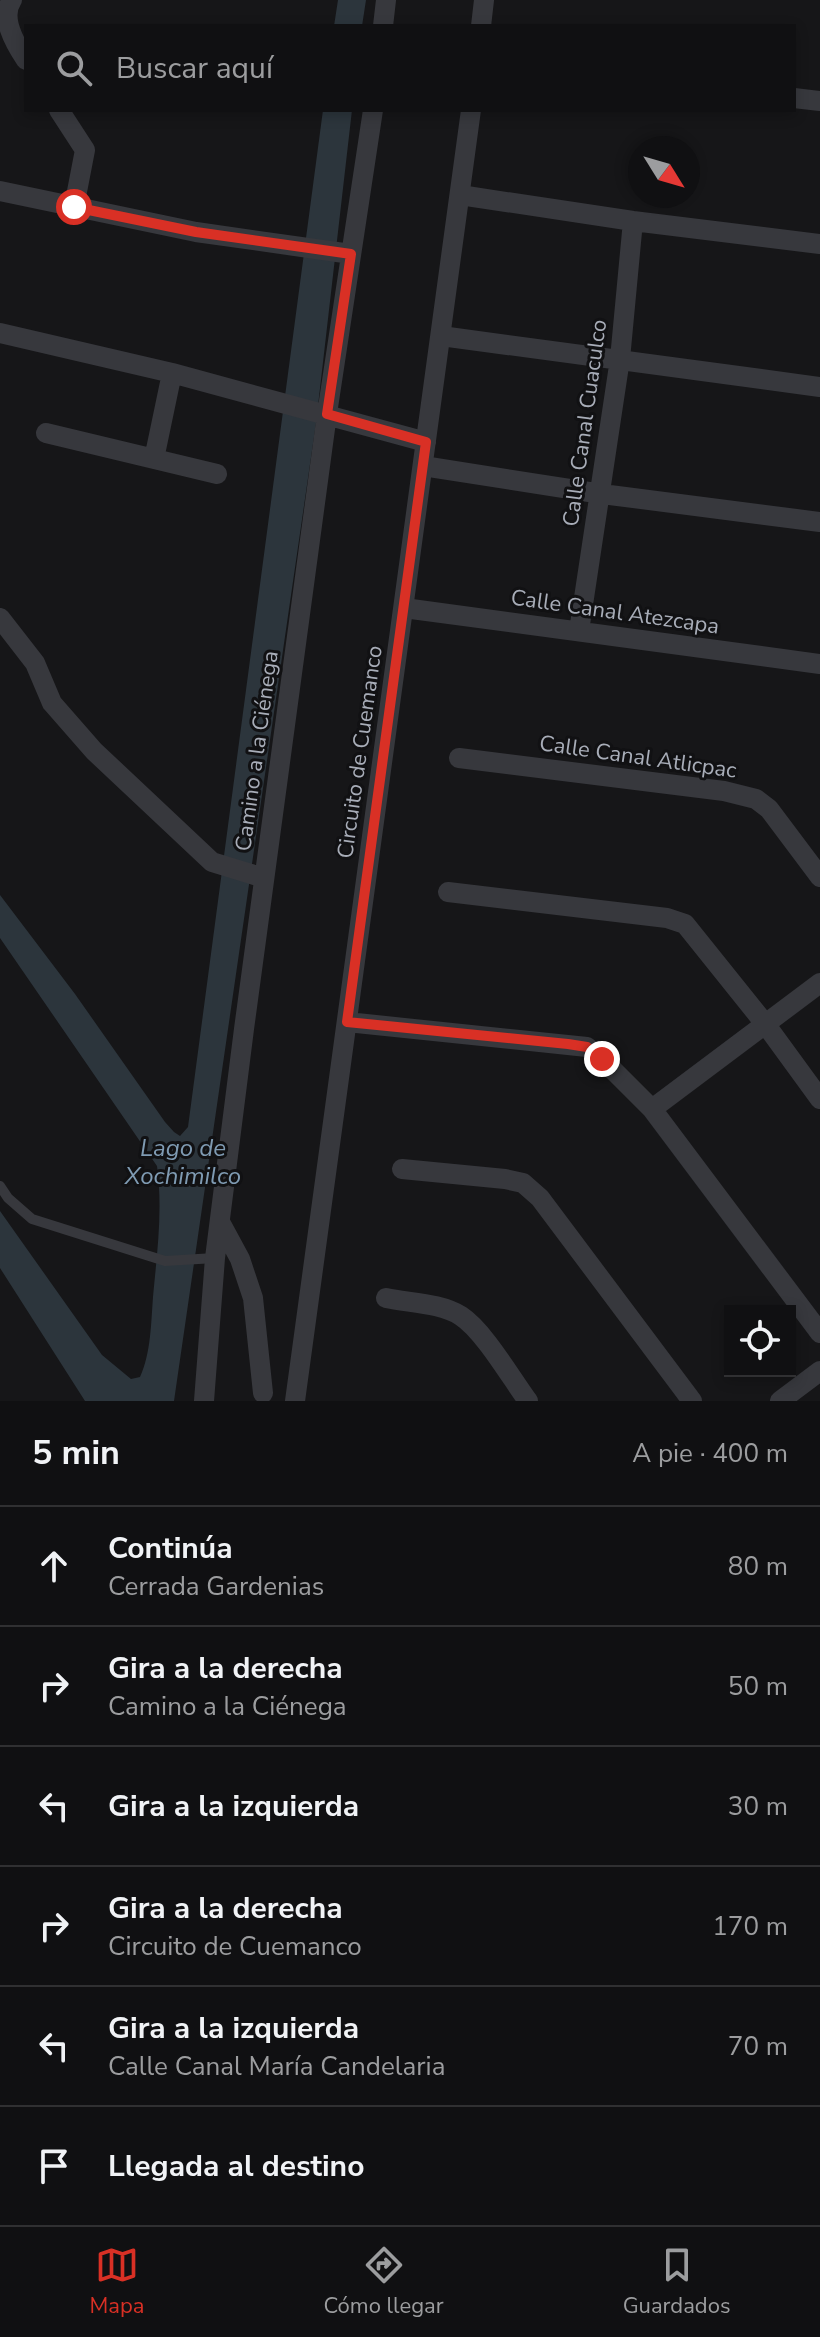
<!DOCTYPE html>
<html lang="es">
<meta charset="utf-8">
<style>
:root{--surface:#101012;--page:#19191b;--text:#f1f3f6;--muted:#9c9d9f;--line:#303032;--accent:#d93025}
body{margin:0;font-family:"Nunito Sans",sans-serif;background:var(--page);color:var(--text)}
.controls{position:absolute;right:24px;bottom:24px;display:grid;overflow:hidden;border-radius:0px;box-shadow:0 4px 12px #0003}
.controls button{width:72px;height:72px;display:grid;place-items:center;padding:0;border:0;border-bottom:2px solid var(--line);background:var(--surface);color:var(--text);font:40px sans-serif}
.compass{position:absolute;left:628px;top:136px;width:72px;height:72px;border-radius:50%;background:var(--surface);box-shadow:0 4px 12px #0003;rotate:127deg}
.stop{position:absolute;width:24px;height:24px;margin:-18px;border:6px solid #d93025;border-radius:50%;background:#fff}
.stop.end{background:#d93025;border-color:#fff;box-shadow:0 2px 8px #0008}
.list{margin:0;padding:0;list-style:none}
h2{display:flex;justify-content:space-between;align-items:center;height:104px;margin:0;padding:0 32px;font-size:34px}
h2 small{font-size:26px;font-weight:400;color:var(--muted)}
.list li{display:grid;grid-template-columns:52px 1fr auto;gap:24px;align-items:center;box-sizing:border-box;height:120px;padding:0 32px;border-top:2px solid var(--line)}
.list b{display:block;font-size:30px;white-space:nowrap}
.list p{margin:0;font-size:26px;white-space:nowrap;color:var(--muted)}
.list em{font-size:26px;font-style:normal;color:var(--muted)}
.icon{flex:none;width:44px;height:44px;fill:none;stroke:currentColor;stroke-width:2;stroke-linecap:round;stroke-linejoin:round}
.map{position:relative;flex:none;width:820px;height:1401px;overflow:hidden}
.search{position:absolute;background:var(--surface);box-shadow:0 4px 12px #0003;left:24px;right:24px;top:24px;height:88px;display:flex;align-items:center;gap:20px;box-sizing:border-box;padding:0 28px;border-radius:0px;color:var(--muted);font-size:30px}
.sheet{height:824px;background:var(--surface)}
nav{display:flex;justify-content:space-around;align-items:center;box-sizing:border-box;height:112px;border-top:2px solid var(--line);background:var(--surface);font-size:22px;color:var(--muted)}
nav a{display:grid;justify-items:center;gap:4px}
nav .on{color:var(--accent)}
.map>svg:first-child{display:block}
.water{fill:#2c353c}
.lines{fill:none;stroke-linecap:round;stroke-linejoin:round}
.lane{stroke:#37383d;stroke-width:10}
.street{stroke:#37383d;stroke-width:20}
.route{stroke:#d93025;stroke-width:10}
.labels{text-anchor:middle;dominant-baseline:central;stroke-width:6;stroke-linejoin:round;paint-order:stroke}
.street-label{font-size:22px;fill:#a8adb8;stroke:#111113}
.water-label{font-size:24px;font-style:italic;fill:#7f9bb3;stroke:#111113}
</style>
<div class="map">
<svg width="820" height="1401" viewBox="0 0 820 1401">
<rect width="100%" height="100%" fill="#161618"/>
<!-- water -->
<path class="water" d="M338 0H366L362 26H334Z
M323 110H352L316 423 174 1401H85L0 1268V1211L102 1355 131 1379 140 1377C151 1353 151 1323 153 1297 157 1253 163 1210 157 1166L0 938V895L75 994 165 1122 174 1132 180 1136 188 1127Z"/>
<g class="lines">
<!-- lane -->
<path class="lane" d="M0 1186 8 1198 32 1219 165 1261 215 1258"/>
<!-- street -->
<path class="street" d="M12 0C0 17 14 42 26 60
M383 26 386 0
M481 26 484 0
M794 98 820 101
M59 110 85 150 74 207
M0 191 196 232 351 254
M460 195 633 221 820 244
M0 333 172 373 426 442
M441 336 820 387
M46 433 217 474
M154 459 172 373
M423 466 602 494 820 522
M404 608 820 664
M0 618 35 663 52 703 94 751 212 862 264 878
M579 631 620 359 633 221
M459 758 724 791 756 799 769 809 820 877
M448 892 667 918 685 924 766 1025 820 1099
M347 1022 587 1047 602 1059 652 1109 820 1333
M652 1109 820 983
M402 1169 505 1179 523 1183 540 1198 692 1401
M220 1222 240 1259 253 1298 263 1393
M386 1298C409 1303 441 1303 461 1316 484 1331 511 1378 528 1401
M204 1401 215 1258 244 1029 327 414 373 110
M295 1401 471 110
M780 1401 820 1371"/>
</g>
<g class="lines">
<!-- route -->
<path class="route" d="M74 207 196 232 351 254 327 414 426 442 347 1022 568 1044 587 1047 602 1059"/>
</g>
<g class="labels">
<!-- street labels -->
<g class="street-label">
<text transform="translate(585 423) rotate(-82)">Calle Canal Cuaculco</text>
<text transform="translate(615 612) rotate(8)">Calle Canal Atezcapa</text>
<text transform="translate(257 751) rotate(-82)">Camino a la Ciénega</text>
<text transform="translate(360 752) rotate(-82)">Circuito de Cuemanco</text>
<text transform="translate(638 757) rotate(8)">Calle Canal Atlicpac</text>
</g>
<!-- water labels -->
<g class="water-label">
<text x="183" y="1148">Lago de<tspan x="183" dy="28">Xochimilco</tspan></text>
</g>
</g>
</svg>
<div class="controls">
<button><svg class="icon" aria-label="locate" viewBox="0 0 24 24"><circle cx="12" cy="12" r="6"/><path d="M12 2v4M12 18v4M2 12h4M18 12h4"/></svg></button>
</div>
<svg class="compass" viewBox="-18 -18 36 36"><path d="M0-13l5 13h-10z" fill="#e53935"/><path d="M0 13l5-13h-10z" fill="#9c9d9f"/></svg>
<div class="stop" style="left:74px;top:207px"></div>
<div class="stop end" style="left:602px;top:1059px"></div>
<div class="search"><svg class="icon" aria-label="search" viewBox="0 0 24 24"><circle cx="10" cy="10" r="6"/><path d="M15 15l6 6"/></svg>Buscar aquí</div>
</div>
<section class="sheet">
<h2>5 min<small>A pie · 400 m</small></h2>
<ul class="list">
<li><svg class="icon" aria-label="ahead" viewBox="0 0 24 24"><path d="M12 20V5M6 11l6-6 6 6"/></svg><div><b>Continúa</b><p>Cerrada Gardenias</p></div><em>80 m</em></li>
<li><svg class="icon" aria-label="right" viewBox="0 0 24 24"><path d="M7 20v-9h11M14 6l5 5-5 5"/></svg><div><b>Gira a la derecha</b><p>Camino a la Ciénega</p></div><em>50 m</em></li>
<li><svg class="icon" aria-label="left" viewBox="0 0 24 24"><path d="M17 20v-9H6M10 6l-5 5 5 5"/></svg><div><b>Gira a la izquierda</b></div><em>30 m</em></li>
<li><svg class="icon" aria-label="right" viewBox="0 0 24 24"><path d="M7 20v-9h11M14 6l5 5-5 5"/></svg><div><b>Gira a la derecha</b><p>Circuito de Cuemanco</p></div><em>170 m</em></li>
<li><svg class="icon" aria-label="left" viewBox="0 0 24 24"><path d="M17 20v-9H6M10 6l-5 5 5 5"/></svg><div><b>Gira a la izquierda</b><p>Calle Canal María Candelaria</p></div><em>70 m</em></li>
<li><svg class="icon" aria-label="arrive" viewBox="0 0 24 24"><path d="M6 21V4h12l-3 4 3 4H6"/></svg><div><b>Llegada al destino</b></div></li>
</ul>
</section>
<nav>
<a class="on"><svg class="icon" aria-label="map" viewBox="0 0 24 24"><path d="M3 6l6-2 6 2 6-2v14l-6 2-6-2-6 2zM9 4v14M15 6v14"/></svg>Mapa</a>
<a><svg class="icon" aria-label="directions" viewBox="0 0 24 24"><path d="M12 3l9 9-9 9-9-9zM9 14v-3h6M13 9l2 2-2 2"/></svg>Cómo llegar</a>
<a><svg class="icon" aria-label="saved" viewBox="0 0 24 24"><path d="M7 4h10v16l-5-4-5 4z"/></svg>Guardados</a>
</nav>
